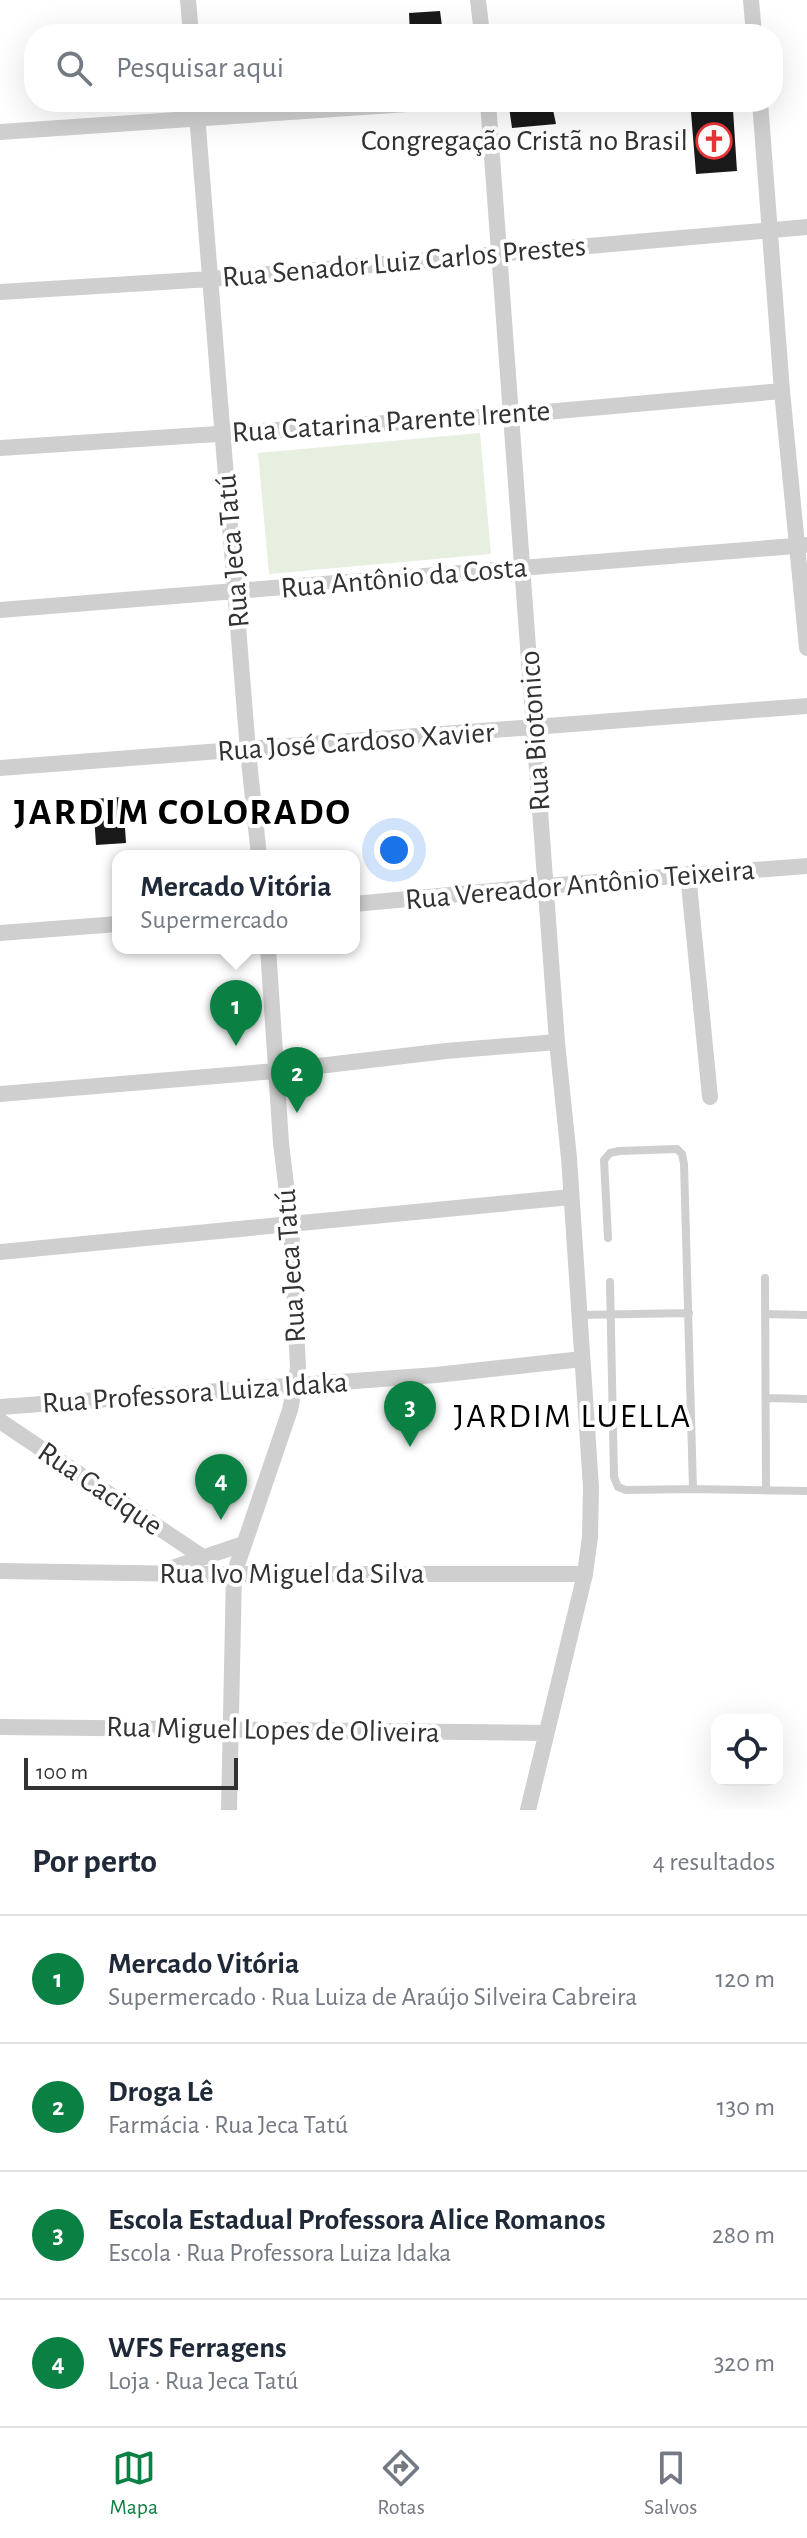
<!DOCTYPE html>
<html lang="pt">
<meta charset="utf-8">
<style>
:root{--surface:#fff;--page:#f6f6f7;--text:#1f2937;--muted:#747a83;--line:#e0e1e3;--accent:#0b8043}
body{margin:0;font-family:"Alegreya Sans",sans-serif;background:var(--page);color:var(--text)}
.controls{position:absolute;right:24px;bottom:24px;display:grid;overflow:hidden;border-radius:16px;box-shadow:0 8px 32px #0002}
.controls button{width:72px;height:72px;display:grid;place-items:center;padding:0;border:0;border-bottom:2px solid var(--line);background:var(--surface);color:var(--text);font:40px sans-serif}
.scale{position:absolute;left:24px;bottom:20px;width:214px;box-sizing:border-box;padding-left:8px;border:4px solid #323232;border-top:0;font-size:22px;line-height:28px;white-space:nowrap;color:#323232;-webkit-text-stroke:6px #fff;paint-order:stroke}
.you{position:absolute;left:394px;top:850px;width:28px;height:28px;margin:-20px;border:6px solid #fff;border-radius:50%;background:#1a73e8;box-shadow:0 0 0 12px #1a73e833}
.badge{display:grid;place-items:center;width:52px;height:52px;border-radius:50%;background:var(--accent);color:#fff;font-size:26px;font-weight:700}
.pin{position:absolute;translate:-50% -66px;filter:drop-shadow(0 2px 4px #0008)}
.pin::after{content:'';position:absolute;top:42px;width:28px;height:24px;background:inherit;clip-path:polygon(0 0,100% 0,50% 100%)}
.popup{position:absolute;left:112px;top:850px;width:248px;height:104px;box-sizing:border-box;display:grid;place-content:center;border-radius:16px;background:var(--surface);filter:drop-shadow(0 2px 6px #0005);font-size:26px;white-space:nowrap;color:var(--muted)}
.popup b{font-size:30px;color:var(--text)}
.popup::after{content:'';position:absolute;left:50%;top:100%;margin-left:-16px;border:16px solid transparent;border-top-color:var(--surface)}
.list{margin:0;padding:0;list-style:none}
h2{display:flex;justify-content:space-between;align-items:center;height:104px;margin:0;padding:0 32px;font-size:34px}
h2 small{font-size:26px;font-weight:400;color:var(--muted)}
.list li{display:grid;grid-template-columns:52px 1fr auto;gap:24px;align-items:center;box-sizing:border-box;height:128px;padding:0 32px;border-top:2px solid var(--line)}
.list b{display:block;font-size:30px;white-space:nowrap}
.list p{margin:0;font-size:26px;white-space:nowrap;color:var(--muted)}
.list em{font-size:26px;font-style:normal;color:var(--muted)}
.icon{flex:none;width:44px;height:44px;fill:none;stroke:currentColor;stroke-width:2;stroke-linecap:round;stroke-linejoin:round}
.map{position:relative;flex:none;width:807px;height:1810px;overflow:hidden}
.search{position:absolute;background:var(--surface);box-shadow:0 8px 32px #0002;left:24px;right:24px;top:24px;height:88px;display:flex;align-items:center;gap:20px;box-sizing:border-box;padding:0 28px;border-radius:32px;color:var(--muted);font-size:30px}
.sheet{height:616px;background:var(--surface)}
nav{display:flex;justify-content:space-around;align-items:center;box-sizing:border-box;height:112px;border-top:2px solid var(--line);background:var(--surface);font-size:22px;color:var(--muted)}
nav a{display:grid;justify-items:center;gap:4px}
nav .on{color:var(--accent)}
.map>svg:first-child{display:block}
.green{fill:#e7efe0}
.building{fill:#191919}
.lines{fill:none;stroke-linecap:round;stroke-linejoin:round}
.lane{stroke:#cfcfcf;stroke-width:8}
.street{stroke:#cfcfcf;stroke-width:16}
.labels{text-anchor:middle;dominant-baseline:central;stroke-width:8;stroke-linejoin:round;paint-order:stroke}
.poi-label{font-size:30px;fill:#323232;stroke:#fff;text-anchor:end}
.street-label{font-size:30px;fill:#323232;stroke:#fff}
.quarter-label{font-size:34px;letter-spacing:2px;fill:#000;stroke:#fff}
.district-label{font-size:38px;font-weight:bold;letter-spacing:2px;fill:#000;stroke:#fff}
</style>
<div class="map">
<svg width="807" height="1810" viewBox="0 0 807 1810">
<rect width="100%" height="100%" fill="#fff"/>
<!-- green -->
<path class="green" d="M480 433 491 554 269 574 258 453Z"/>
<!-- building -->
<path class="building" d="M440 11 443 34H410L409 13Z
M552 105 556 124 512 128 509 107Z
M733 110 737 171 696 174 691 112Z
M123 797 126 843 96 845 93 799Z"/>
<g class="lines">
<!-- lane -->
<path class="lane" d="M608 1238 604 1160 610 1153 619 1151 677 1149 682 1154 684 1164 693 1489 626 1490 618 1487 614 1477 610 1282
M765 1278 766 1490
M765 1314 807 1315
M579 1315 689 1313
M766 1398 807 1399
M693 1489 807 1491"/>
<!-- street -->
<path class="street" d="M188 0 191 34
M478 0 482 34
M751 0 754 34
M196 102 248 751 259 856
M488 102 557 1042 569 1158 591 1487 590 1537 585 1574 528 1810
M760 102 782 391 807 648
M0 132 437 102
M0 292 211 279 807 227
M0 448 512 415 782 391
M0 610 807 545
M0 768 807 706
M688 874 710 1097
M354 904 546 886 807 866
M0 933 118 924
M0 1094 276 1071 446 1051 557 1042
M0 1252 571 1197
M0 1407 436 1375 582 1359
M0 1421 201 1556
M166 1570 243 1544
M0 1571 194 1574H585
M0 1727 546 1733
M229 1810 234 1574 290 1410 298 1368 291 1226 281 1143 268 948"/>
</g>
<!-- icons -->
<defs>
<symbol id="church-ring" viewBox="-11 -11 22 22"><circle r="9.5" fill="#fff" stroke="#e93436" stroke-width="1.5"/><path d="M-1.2-6h2.4v3.5h3.3v2.4h-3.3V6h-2.4V-.1h-3.3v-2.4h3.3Z" fill="#e93436"/></symbol>
</defs>
<g fill-rule="evenodd">
<use href="#church-ring" x="694" y="121" width="40" height="40"/>
</g>
<g class="labels">
<!-- poi labels -->
<g class="poi-label">
<text x="688" y="141">Congregação Cristã no Brasil</text>
</g>
<!-- street labels -->
<g class="street-label">
<text transform="translate(404 262) rotate(-5)">Rua Senador Luiz Carlos Prestes</text>
<text transform="translate(391 422) rotate(-4)">Rua Catarina Parente Irente</text>
<text transform="translate(233 551) rotate(-95)">Rua Jeca Tatú</text>
<text transform="translate(404 578) rotate(-5)">Rua Antônio da Costa</text>
<text transform="translate(535 731) rotate(-94)">Rua Biotonico</text>
<text transform="translate(356 742) rotate(-4)">Rua José Cardoso Xavier</text>
<text transform="translate(580 885) rotate(-5)">Rua Vereador Antônio Teixeira</text>
<text transform="translate(291 1266) rotate(-94)">Rua Jeca Tatú</text>
<text transform="translate(195 1393) rotate(-4)">Rua Professora Luiza Idaka</text>
<text transform="translate(100 1489) rotate(34)">Rua Cacique</text>
<text x="292" y="1574">Rua Ivo Miguel da Silva</text>
<text transform="translate(273 1730) rotate(1)">Rua Miguel Lopes de Oliveira</text>
</g>
<!-- quarter labels -->
<g class="quarter-label">
<text x="573" y="1417">JARDIM LUELLA</text>
</g>
<!-- district labels -->
<g class="district-label">
<text x="183" y="813">JARDIM COLORADO</text>
</g>
</g>
</svg>
<div class="controls">
<button><svg class="icon" aria-label="locate" viewBox="0 0 24 24"><circle cx="12" cy="12" r="6"/><path d="M12 2v4M12 18v4M2 12h4M18 12h4"/></svg></button>
</div>
<div class="scale">100 m</div>
<div class="you"></div>
<div class="pin badge" style="left:236px;top:1046px">1</div>
<div class="popup"><b>Mercado Vitória</b>Supermercado</div>
<div class="pin badge" style="left:297px;top:1113px">2</div>
<div class="pin badge" style="left:410px;top:1447px">3</div>
<div class="pin badge" style="left:221px;top:1520px">4</div>
<div class="search"><svg class="icon" aria-label="search" viewBox="0 0 24 24"><circle cx="10" cy="10" r="6"/><path d="M15 15l6 6"/></svg>Pesquisar aqui</div>
</div>
<section class="sheet">
<h2>Por perto<small>4 resultados</small></h2>
<ul class="list">
<li><span class="badge">1</span><div><b>Mercado Vitória</b><p>Supermercado · Rua Luiza de Araújo Silveira Cabreira</p></div><em>120 m</em></li>
<li><span class="badge">2</span><div><b>Droga Lê</b><p>Farmácia · Rua Jeca Tatú</p></div><em>130 m</em></li>
<li><span class="badge">3</span><div><b>Escola Estadual Professora Alice Romanos</b><p>Escola · Rua Professora Luiza Idaka</p></div><em>280 m</em></li>
<li><span class="badge">4</span><div><b>WFS Ferragens</b><p>Loja · Rua Jeca Tatú</p></div><em>320 m</em></li>
</ul>
</section>
<nav>
<a class="on"><svg class="icon" aria-label="map" viewBox="0 0 24 24"><path d="M3 6l6-2 6 2 6-2v14l-6 2-6-2-6 2zM9 4v14M15 6v14"/></svg>Mapa</a>
<a><svg class="icon" aria-label="directions" viewBox="0 0 24 24"><path d="M12 3l9 9-9 9-9-9zM9 14v-3h6M13 9l2 2-2 2"/></svg>Rotas</a>
<a><svg class="icon" aria-label="saved" viewBox="0 0 24 24"><path d="M7 4h10v16l-5-4-5 4z"/></svg>Salvos</a>
</nav>
